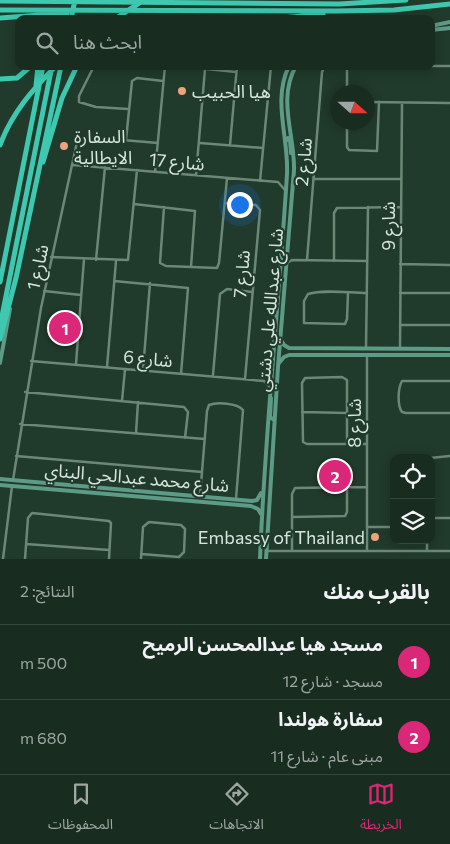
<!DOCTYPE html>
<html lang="ar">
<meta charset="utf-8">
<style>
:root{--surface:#182c20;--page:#25382d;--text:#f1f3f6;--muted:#9fa7a5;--line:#36483e;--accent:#db2777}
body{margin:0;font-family:Commissioner,"Noto Sans Arabic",sans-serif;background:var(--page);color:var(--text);direction:rtl}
.controls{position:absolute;right:15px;bottom:15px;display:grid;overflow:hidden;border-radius:10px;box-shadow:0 2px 12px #0003}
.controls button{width:45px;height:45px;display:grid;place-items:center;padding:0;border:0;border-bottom:1px solid var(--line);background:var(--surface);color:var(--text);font:25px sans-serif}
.compass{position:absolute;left:330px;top:85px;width:45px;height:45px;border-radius:50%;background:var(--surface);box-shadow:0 2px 12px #0003;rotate:111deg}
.you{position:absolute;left:239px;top:204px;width:18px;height:18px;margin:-12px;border:4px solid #fff;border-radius:50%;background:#1a73e8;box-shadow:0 0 0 8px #1a73e833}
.badge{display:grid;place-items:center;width:32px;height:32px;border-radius:50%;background:var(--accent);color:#fff;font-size:16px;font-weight:700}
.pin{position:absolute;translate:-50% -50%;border:2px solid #fff;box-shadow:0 1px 5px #0006}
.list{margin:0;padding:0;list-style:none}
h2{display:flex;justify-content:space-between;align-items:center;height:65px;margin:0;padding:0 20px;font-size:21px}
h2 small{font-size:16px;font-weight:400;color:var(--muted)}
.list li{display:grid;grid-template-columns:32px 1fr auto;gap:15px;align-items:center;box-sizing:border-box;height:75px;padding:0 20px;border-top:1px solid var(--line)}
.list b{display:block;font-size:19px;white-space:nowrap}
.list p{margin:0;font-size:16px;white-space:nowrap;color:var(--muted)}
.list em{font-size:16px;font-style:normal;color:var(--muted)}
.icon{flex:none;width:28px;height:28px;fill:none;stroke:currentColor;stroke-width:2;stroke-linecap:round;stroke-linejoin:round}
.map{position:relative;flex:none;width:450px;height:559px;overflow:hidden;direction:ltr}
.search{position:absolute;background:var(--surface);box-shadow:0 2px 12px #0003;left:15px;right:15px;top:15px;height:55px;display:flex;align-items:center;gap:12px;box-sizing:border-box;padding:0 18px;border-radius:10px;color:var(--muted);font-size:19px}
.sheet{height:215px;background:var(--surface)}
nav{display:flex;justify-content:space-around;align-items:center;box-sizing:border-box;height:70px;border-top:1px solid var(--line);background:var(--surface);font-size:14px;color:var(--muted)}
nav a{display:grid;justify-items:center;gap:2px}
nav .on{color:var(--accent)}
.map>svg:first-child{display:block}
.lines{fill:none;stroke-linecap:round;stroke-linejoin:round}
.street{stroke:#6b8876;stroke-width:2.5}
.secondary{stroke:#5d9b87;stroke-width:4}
.highway{stroke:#3dc8af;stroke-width:5}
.poi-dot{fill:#f0a27a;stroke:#203a2b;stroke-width:2}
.labels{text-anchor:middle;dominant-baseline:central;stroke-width:4.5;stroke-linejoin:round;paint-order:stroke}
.poi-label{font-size:18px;fill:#d6e6dc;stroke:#203a2b;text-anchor:start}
.street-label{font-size:18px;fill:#d6e6dc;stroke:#203a2b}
</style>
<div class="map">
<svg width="450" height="559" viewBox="0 0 450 559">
<rect width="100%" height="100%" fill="#203a2b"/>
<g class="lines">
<!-- street -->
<path class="street" d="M94 66 79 96V102L96 107 128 109
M177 66 236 72
M347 66V92
M431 66H450
M368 102 450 103
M347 122V147L349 150 377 151 379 102
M126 140 132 81 137 78 163 81
M200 143 263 148
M230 145 237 66
M73 165 278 182 285 190
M155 172 165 66
M196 175 205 69
M315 179H401
M260 181 271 66
M225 203 256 205 260 210 245 379
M134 204 195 211 191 267
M164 207 160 263 166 266 217 268 219 263 227 178
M51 257 128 260 137 170
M96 260 105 167
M307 260 322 72 325 66
M334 261V213L337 208 400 207
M287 263 292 260 367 261
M400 264 450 265
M114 281 188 288 181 374
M44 291 81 295
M348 293 347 319 345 324 304 323V301L308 294C325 289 349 293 367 293
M400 293H450
M400 325H450
M366 348 368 207
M400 349 402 103
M31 361 264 381 269 386
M76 364 84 259
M107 367 116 261
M143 370 150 283
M213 375 220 294 227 289 252 292
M450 381H402C398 388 397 405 402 412L406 413H450
M25 392 184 407 188 412 185 438
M122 401 125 369
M302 412 347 413
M20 424 205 439
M136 433 138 402
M347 444V380L342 377 305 378 302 383 303 442 307 444H366
M16 456 202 472
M430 458 450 456
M13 480 41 308 77 142 81 138 87 137 158 143
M200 496 207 411 209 405C217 402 237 403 243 410L236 499
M292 517 345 516 347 512V487
M431 518H450
M367 527H394
M26 544 109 550
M267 551H450
M292 551V494L295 488 366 487
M367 551V355
M427 551V540
M3 559 12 486
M25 559 28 518 32 513 109 521 111 523 109 559
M141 559 143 527 149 522 181 525 185 529 184 552 179 557 141 554"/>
<!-- secondary -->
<path class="secondary" d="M431 26 450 22
M431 30 450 28
M286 141 288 138 290 140 291 153
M281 340 284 345 289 348 450 349
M0 363 10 309
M279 363 284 357 289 355H450
M271 398 270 417 274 420
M0 479 252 501 257 500 261 493
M0 485 251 506 258 509 261 514
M260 559C265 430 279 303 287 174 289 138 272 100 289 66
M266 559 278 367 294 170C295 135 277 99 296 66"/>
<!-- highway -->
<path class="highway" d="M0 1 339 4 406 0
M0 10 336 11 394 10 450 4
M0 18 67 13
M71 19 75 0
M115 19 141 2
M272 19 323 14
M0 79 17 78 31 66
M36 86 38 66
M0 145C12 113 32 90 56 66
M43 162 62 98 77 66
M0 282 43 66
M0 326 52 66
M0 339 16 278 61 66"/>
</g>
<!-- markers -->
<g class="poi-dot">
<circle cx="182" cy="91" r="5"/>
<circle cx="64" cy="146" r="5"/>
<circle cx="375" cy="537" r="5"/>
</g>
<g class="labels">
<!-- poi labels -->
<g class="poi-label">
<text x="192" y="91">هيا الحبيب</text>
<text x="74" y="136">السفارة<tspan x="74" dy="21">الايطالية</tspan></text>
<text x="365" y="537" text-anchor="end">Embassy of Thailand</text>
</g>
<!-- street labels -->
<g class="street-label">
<text transform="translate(177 161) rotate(5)">شارع 17</text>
<text transform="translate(303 162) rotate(-85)">شارع 2</text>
<text transform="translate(388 226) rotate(-90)">شارع 9</text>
<text transform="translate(37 267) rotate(-78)">شارع 1</text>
<text transform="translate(241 274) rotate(-85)">شارع 7</text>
<text transform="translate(269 310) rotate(-85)">شارع عبدالله علي دشتي</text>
<text transform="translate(148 358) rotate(5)">شارع 6</text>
<text transform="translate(354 423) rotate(-90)">شارع 8</text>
<text transform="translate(137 477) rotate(5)">شارع محمد عبدالحي البناي</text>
</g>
</g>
</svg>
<div class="controls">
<button><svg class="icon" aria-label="locate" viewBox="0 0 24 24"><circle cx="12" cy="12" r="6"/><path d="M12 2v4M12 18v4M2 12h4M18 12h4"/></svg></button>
<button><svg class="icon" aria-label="layers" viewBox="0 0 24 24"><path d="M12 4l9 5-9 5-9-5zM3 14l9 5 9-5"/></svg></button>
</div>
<svg class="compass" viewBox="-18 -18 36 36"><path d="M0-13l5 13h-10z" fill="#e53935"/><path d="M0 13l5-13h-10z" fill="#9fa7a5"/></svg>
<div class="you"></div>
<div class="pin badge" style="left:65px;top:328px">1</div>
<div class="pin badge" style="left:335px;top:476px">2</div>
<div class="search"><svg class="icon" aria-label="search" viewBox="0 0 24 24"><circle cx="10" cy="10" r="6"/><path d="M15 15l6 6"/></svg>ابحث هنا</div>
</div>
<section class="sheet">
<h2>بالقرب منك<small>النتائج: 2</small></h2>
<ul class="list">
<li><span class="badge">1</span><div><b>مسجد هيا عبدالمحسن الرميح</b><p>مسجد · شارع 12</p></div><em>500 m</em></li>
<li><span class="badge">2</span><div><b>سفارة هولندا</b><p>مبنى عام · شارع 11</p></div><em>680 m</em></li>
</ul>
</section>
<nav>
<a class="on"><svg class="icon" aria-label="map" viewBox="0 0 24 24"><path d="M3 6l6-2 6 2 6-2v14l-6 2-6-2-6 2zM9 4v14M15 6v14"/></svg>الخريطة</a>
<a><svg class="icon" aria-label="directions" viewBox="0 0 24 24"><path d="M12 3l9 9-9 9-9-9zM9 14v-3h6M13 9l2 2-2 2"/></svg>الاتجاهات</a>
<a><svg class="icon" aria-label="saved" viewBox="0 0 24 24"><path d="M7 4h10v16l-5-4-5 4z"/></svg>المحفوظات</a>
</nav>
